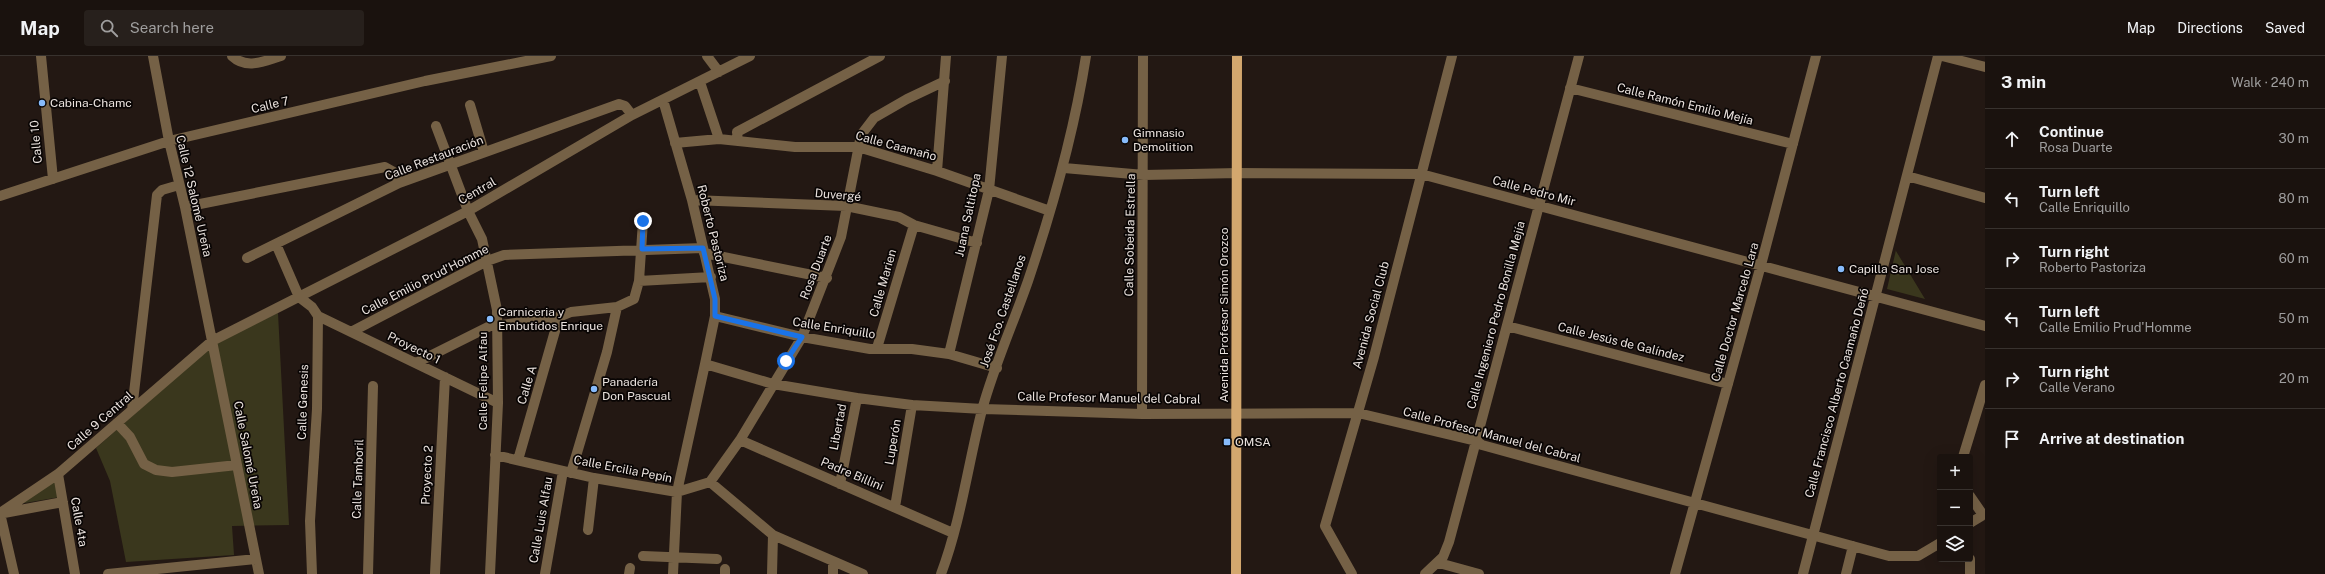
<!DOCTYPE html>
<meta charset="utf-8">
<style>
:root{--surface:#1a120e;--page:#27201c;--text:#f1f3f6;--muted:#9f9e9e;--line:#38322e}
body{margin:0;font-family:"Public Sans",sans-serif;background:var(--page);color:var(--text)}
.controls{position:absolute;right:12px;bottom:12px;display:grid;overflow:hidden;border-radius:4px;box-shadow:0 4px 16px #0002}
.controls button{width:36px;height:36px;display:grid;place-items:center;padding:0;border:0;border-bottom:1px solid var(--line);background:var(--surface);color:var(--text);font:20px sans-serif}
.stop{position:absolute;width:12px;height:12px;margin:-9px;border:3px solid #1a73e8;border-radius:50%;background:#fff}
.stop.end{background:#1a73e8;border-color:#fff;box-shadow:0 1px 4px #0008}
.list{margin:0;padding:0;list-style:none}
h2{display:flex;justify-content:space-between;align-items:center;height:52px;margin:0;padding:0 16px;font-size:17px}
h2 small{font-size:13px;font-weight:400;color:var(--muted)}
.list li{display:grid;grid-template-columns:26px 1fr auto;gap:12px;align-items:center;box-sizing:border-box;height:60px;padding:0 16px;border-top:1px solid var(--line)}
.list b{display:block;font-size:15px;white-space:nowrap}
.list p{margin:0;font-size:13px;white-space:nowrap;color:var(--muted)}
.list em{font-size:13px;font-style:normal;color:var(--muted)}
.icon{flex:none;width:22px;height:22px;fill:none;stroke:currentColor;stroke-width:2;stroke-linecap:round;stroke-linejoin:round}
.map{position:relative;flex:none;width:1985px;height:518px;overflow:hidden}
header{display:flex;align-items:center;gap:24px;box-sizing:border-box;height:56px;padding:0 20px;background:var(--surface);border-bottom:1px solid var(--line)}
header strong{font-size:19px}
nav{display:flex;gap:22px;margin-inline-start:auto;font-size:14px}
.search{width:280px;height:36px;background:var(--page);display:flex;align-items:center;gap:10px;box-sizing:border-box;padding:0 14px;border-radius:4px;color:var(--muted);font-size:15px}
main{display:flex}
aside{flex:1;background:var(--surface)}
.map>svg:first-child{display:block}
.green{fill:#3a371d}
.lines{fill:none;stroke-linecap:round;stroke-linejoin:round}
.minor{stroke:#756146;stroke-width:10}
.major{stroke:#d3a76e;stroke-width:10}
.route{stroke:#1a73e8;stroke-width:5}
.poi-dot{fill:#87bbfb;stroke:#090504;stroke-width:1.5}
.labels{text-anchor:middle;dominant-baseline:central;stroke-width:3.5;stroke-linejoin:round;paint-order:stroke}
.poi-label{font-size:12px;fill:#eae2de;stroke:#090504;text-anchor:start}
.street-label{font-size:12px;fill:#eae2de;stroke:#090504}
</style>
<header>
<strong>Map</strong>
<div class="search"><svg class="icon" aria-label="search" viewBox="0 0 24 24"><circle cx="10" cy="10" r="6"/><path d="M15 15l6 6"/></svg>Search here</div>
<nav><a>Map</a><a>Directions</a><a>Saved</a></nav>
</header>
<main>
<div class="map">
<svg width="1985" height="518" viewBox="0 0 1985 518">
<rect width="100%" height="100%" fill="#231813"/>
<!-- green -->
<path class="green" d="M1896 194V195L1925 243 1887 233Z
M278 257 289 469 232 470 234 499 126 506 110 425 96 392 215 287Z
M56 423 60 441 19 448Z"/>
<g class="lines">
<!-- minor -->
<path class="minor" d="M41 0 53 123
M153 0 169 85 185 151 259 518
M232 0C247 14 264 5 281 0
M707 0 719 16
M1942 0 1985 11
M700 26 719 83
M1570 32 1793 88
M663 44 692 144 715 243V260L705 308 677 436 673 518
M470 49 484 96
M436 70 468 155 482 183 497 254 498 347 490 518
M738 85 737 76 880 0
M675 87 719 83 795 91H858L937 115 1050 155
M1064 112 1144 119 1238 117 1421 118 1985 270
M937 115 946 0
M1907 120 1985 142
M0 140 169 85 425 25 551 0
M692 144 846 150 899 161 914 169 977 187
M185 151 385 111 394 116 399 127
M276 188 299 241 312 251 318 260 317 353 310 465 312 518
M704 197 827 222
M247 202 399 127 619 48 625 50 632 59
M639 225 711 221
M318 260 498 347
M715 260 802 281 870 293H912L949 298 997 312
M1507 270 1728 328
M351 276 487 205 504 199 703 192
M877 292 914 169
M949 298 989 134 1002 0
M416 307 496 267 502 269 559 261 571 256 617 251 634 243 639 225 643 165
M705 308 773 328 857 342 912 349 983 353 1142 358 1358 357 1476 385 1482 389 1889 500H1918L1940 487
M132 354 157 139 162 134 179 129
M1142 358 1143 0
M117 367 130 381 144 408 156 414 172 416 237 409
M740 384 953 477
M495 399 594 422 677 436 710 426 773 479 863 518
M1963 401 1985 329
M518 404 559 261
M571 417 607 296 617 251
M58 418 75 518
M710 426 740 384 802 281 841 181 861 79 874 62 907 43 945 25
M840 428 857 342
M1970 440 1983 459
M895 451 912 349
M0 457 58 418 212 285 468 155 632 59 750 0
M0 457 14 518
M4 457 63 446
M1970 467 1985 458
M588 474 594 422
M643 500 717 503
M1970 503V518
M1439 507 1479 518
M725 513V518
M108 518 256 503
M368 518 373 330
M435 518 445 321
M545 518 563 415
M629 518 630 512
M772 518 773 479
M833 518V506
M941 518C961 465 968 408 982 354 994 310 1013 268 1028 225 1053 151 1074 77 1086 0
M1352 518 1325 470 1374 301 1452 0
M1425 518 1443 501 1449 486 1579 0
M1675 518 1761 209 1816 0
M1803 518 1938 0
M1846 518 1853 490"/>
<!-- major -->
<path class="major" d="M1236 518 1237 0"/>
</g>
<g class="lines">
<!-- route -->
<path class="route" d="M643 165 642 193 703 192 715 243V260L802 281 786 305"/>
</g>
<!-- markers -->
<g class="poi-dot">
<circle cx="42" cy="47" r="4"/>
<circle cx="1125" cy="84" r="4"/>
<circle cx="1841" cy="213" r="4"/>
<circle cx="490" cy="263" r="4"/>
<circle cx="594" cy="333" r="4"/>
<rect x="1223" y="382" width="8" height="8" rx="2"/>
</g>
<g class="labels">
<!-- poi labels -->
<g class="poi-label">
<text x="50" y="47">Cabina-Chamc</text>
<text x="1133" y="77">Gimnasio<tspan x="1133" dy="14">Demolition</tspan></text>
<text x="1849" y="213">Capilla San Jose</text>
<text x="498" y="256">Carniceria y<tspan x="498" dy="14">Embutidos Enrique</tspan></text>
<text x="602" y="326">Panadería<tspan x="602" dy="14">Don Pascual</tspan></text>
<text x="1235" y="386">OMSA</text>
</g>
<!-- street labels -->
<g class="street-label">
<text transform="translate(1685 48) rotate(14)">Calle Ramón Emilio Mejía</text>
<text transform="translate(270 49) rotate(-13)">Calle 7</text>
<text transform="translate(36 86) rotate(-95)">Calle 10</text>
<text transform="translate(896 90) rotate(15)">Calle Caamaño</text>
<text transform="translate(434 102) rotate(-21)">Calle Restauración</text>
<text transform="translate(477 135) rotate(-30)">Central</text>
<text transform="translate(1534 135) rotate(15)">Calle Pedro Mir</text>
<text transform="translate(838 139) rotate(5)">Duvergé</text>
<text transform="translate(194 140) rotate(77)">Calle 12 Salomé Ureña</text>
<text transform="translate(968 159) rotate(-78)">Juana Saltitopa</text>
<text transform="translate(713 177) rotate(76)">Roberto Pastoriza</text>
<text transform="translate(1130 179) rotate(-89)">Calle Sobeida Estrella</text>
<text transform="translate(816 211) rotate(-69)">Rosa Duarte</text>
<text transform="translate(425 224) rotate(-27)">Calle Emilio Prud'Homme</text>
<text transform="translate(883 227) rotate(-74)">Calle Marien</text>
<text transform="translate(1003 255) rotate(-71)">José Fco. Castellanos</text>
<text transform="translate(1735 256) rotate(-74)">Calle Doctor Marcelo Lara</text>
<text transform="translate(1224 259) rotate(-90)">Avenida Profesor Simón Orozco</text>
<text transform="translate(1371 259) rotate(-75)">Avenida Social Club</text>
<text transform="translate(1496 259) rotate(-75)">Calle Ingeniero Pedro Bonilla Mejía</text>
<text transform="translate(834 272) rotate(9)">Calle Enriquillo</text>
<text transform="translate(1621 286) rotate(14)">Calle Jesús de Galíndez</text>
<text transform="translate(414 292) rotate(26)">Proyecto 1</text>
<text transform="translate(483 325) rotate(-90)">Calle Felipe Alfau</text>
<text transform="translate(527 329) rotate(-73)">Calle A</text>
<text transform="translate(1837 337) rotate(-75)">Calle Francisco Alberto Caamaño Deñó</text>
<text transform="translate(1109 342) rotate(1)">Calle Profesor Manuel del Cabral</text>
<text transform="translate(303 346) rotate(-88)">Calle Genesis</text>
<text transform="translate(100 365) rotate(-41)">Calle 9 Central</text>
<text transform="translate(838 371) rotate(-79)">Libertad</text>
<text transform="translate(1492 379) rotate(15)">Calle Profesor Manuel del Cabral</text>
<text transform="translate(893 386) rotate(-80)">Luperón</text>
<text transform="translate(248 399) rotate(79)">Calle Salomé Ureña</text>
<text transform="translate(623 413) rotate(11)">Calle Ercilia Pepín</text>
<text transform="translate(852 418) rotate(23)">Padre Billini</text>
<text transform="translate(427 419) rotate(-87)">Proyecto 2</text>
<text transform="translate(358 423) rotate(-88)">Calle Tamboril</text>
<text transform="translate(541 464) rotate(-80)">Calle Luis Alfau</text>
<text transform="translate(79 466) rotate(80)">Calle 4ta</text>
</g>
</g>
</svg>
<div class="controls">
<button>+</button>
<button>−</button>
<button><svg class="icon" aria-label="layers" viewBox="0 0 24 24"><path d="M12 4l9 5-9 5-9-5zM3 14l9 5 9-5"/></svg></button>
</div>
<div class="stop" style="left:786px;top:305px"></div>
<div class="stop end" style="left:643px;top:165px"></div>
</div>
<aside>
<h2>3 min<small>Walk · 240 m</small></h2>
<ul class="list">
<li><svg class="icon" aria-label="ahead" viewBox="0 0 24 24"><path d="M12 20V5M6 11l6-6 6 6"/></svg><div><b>Continue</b><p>Rosa Duarte</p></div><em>30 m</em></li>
<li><svg class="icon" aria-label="left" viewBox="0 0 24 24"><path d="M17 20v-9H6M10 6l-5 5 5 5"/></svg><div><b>Turn left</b><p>Calle Enriquillo</p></div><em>80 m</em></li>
<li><svg class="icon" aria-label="right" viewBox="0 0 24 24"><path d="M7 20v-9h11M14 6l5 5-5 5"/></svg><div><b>Turn right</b><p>Roberto Pastoriza</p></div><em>60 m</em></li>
<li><svg class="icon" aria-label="left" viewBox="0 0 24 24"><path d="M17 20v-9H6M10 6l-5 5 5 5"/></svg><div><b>Turn left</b><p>Calle Emilio Prud'Homme</p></div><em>50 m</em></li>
<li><svg class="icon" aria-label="right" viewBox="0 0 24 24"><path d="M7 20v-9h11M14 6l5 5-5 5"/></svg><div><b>Turn right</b><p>Calle Verano</p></div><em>20 m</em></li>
<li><svg class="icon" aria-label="arrive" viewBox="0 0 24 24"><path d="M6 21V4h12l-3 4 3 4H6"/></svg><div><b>Arrive at destination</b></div></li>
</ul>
</aside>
</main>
